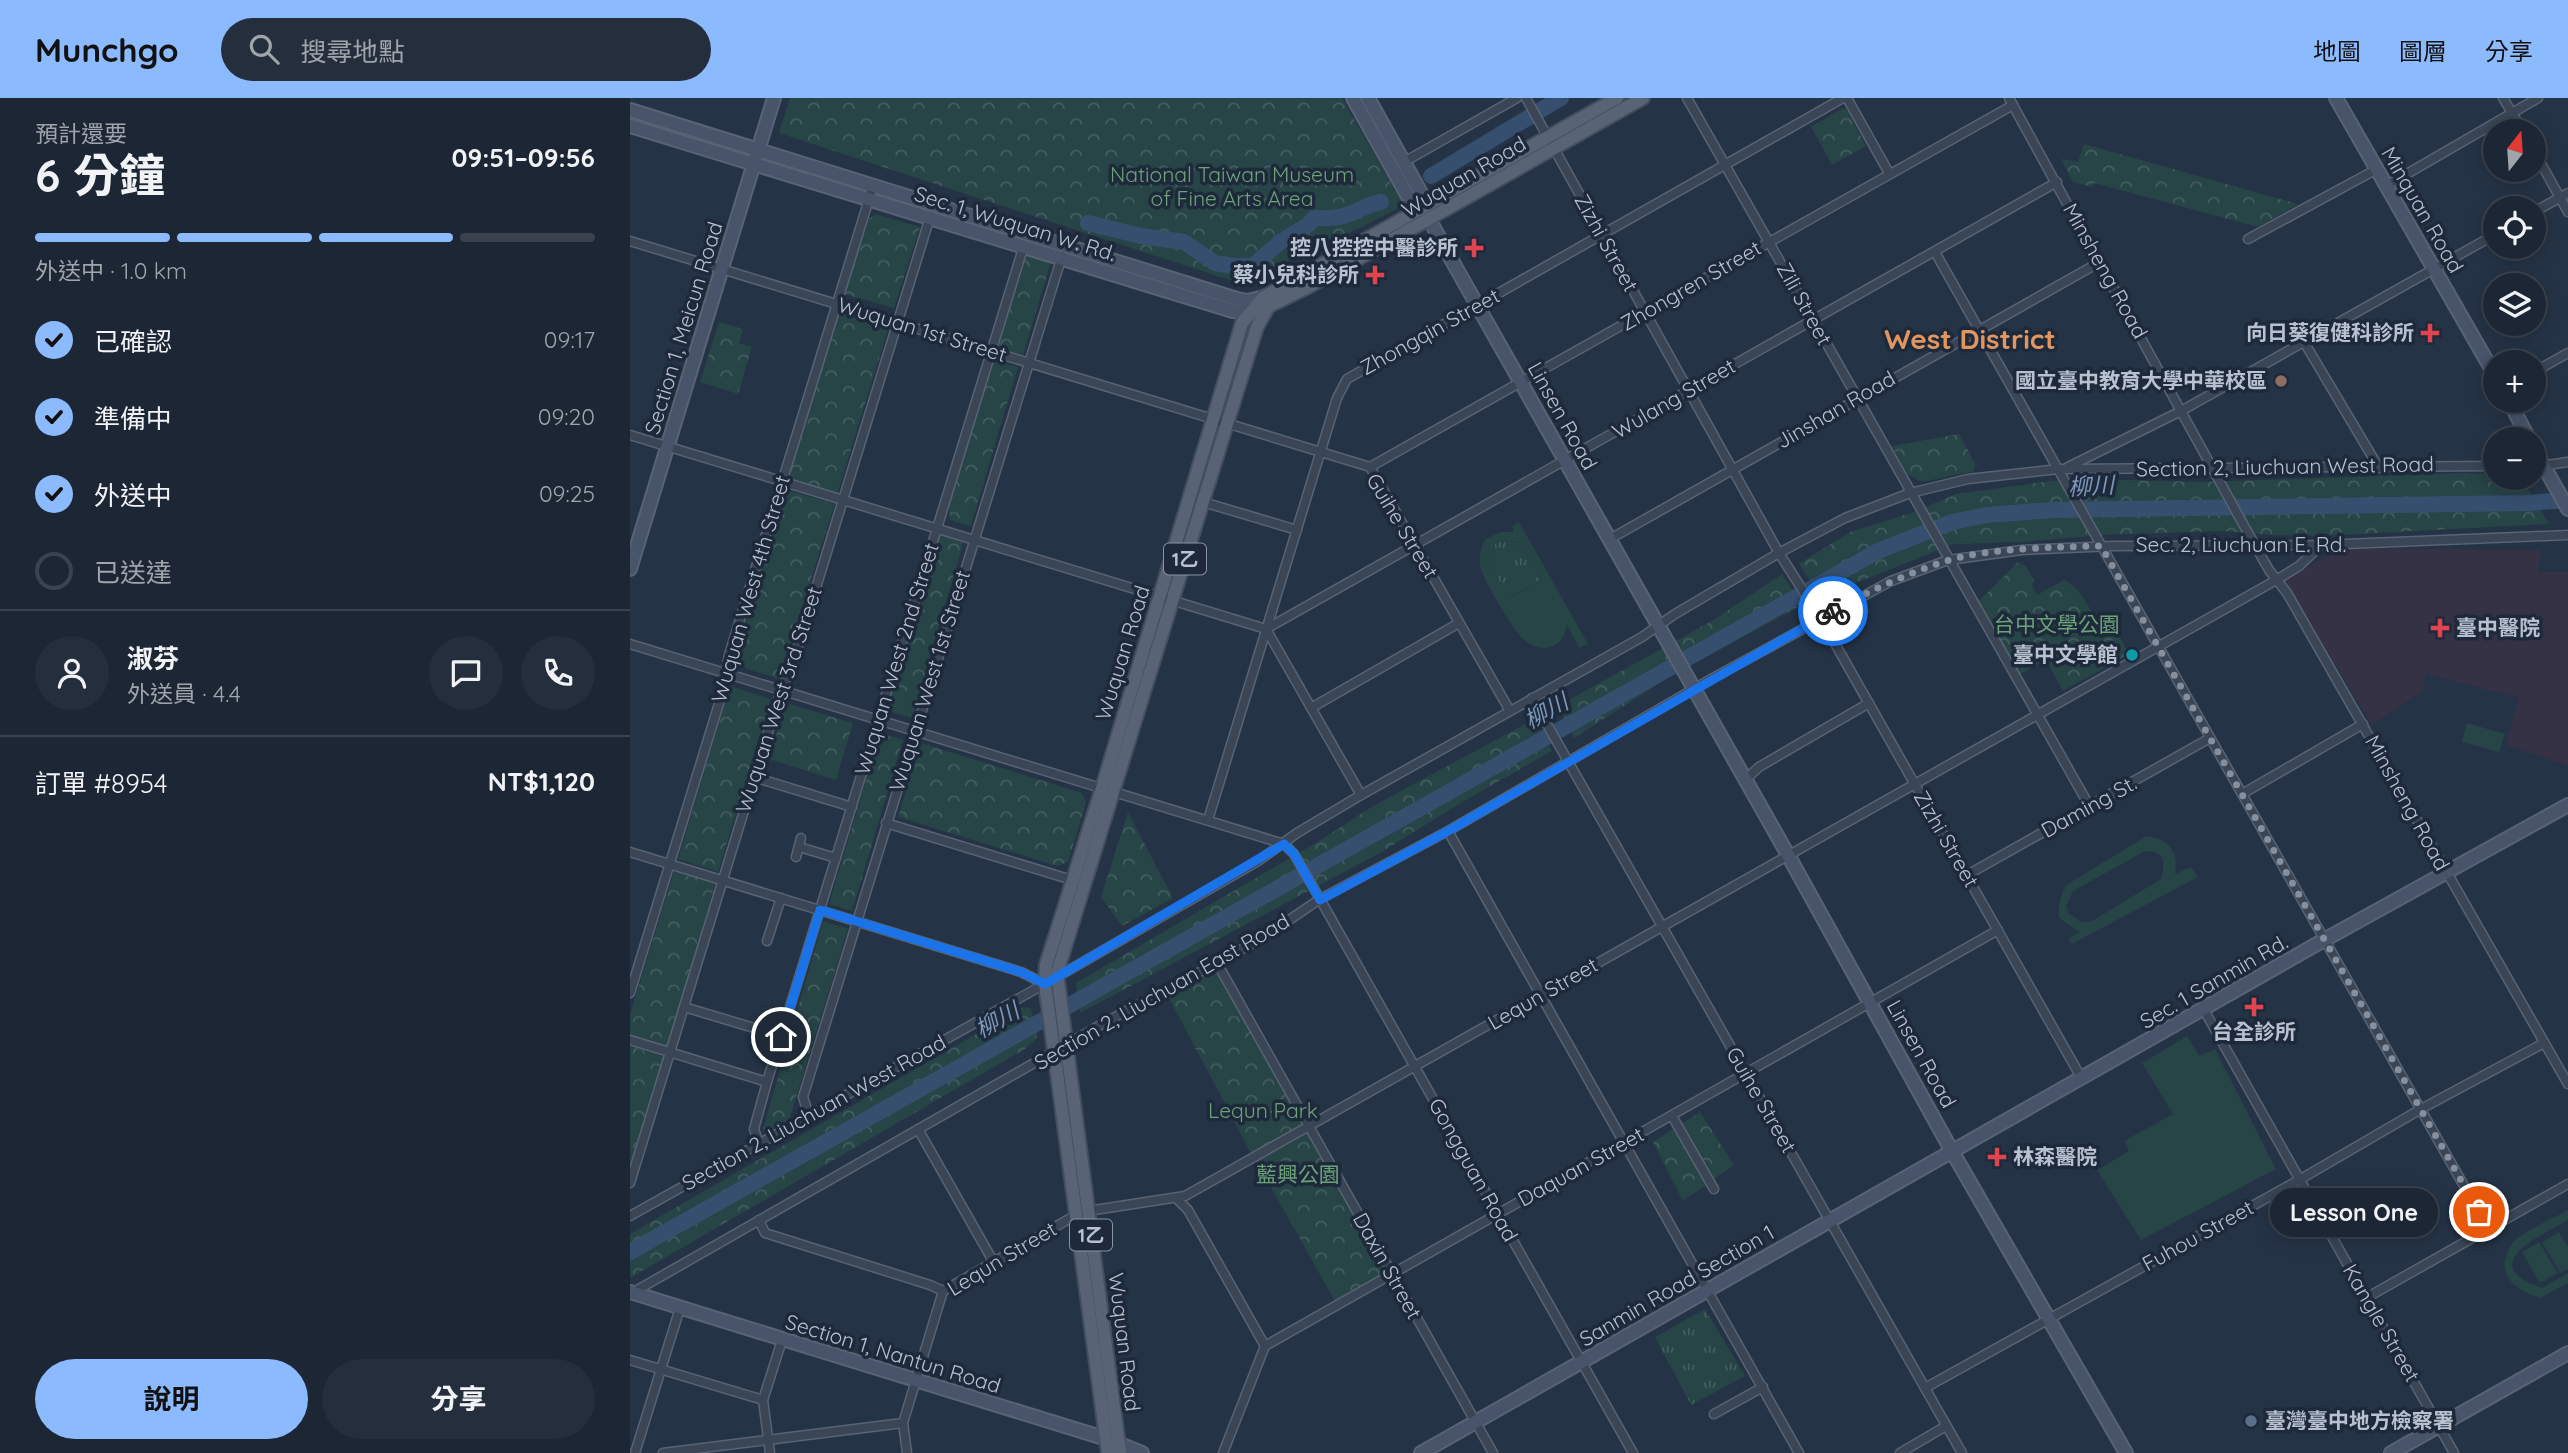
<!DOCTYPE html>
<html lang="zh-TW">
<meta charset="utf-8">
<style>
:root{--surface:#1c2634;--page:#252e3c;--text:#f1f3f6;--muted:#a0a5ac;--line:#3a434f;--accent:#8cbaff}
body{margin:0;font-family:Quicksand,"Noto Sans TC",sans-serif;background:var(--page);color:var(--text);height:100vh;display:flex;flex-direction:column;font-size:26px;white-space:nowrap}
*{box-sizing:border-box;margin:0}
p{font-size:23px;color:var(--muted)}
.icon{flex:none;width:38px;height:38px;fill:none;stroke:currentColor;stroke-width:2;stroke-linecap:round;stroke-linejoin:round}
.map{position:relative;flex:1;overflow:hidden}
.panel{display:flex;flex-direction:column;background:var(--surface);width:630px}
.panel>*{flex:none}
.needle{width:46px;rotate:17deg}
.fabs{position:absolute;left:1853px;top:21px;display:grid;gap:14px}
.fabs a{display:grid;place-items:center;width:63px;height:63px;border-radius:50%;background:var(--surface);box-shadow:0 4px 18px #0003,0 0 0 2px var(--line);font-size:35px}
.pin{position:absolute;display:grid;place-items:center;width:60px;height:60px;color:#fff;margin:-30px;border:4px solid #fff;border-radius:50%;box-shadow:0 2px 7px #0007}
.courier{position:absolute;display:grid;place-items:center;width:70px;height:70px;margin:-35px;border:5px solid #1a73e8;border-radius:50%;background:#fff;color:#222;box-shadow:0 2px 9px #0007}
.bubble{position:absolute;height:49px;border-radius:24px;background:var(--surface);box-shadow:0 4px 18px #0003,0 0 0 2px var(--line);font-size:23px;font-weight:700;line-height:49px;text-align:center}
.headline em{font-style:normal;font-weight:700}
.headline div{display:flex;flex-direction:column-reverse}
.headline{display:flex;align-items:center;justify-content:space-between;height:119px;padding:0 35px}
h1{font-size:46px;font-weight:700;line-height:52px}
.bar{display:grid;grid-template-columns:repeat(4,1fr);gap:10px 7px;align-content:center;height:84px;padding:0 35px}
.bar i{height:9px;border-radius:5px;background:var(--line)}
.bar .selected{background:var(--accent)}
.bar p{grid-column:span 4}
.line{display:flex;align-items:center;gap:18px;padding:0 35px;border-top:2px solid var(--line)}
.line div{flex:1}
.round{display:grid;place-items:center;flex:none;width:74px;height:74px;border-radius:37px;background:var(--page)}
ol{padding:0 35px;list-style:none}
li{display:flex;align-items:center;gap:21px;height:77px}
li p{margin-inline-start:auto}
li .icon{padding:7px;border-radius:50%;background:var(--accent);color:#111;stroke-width:4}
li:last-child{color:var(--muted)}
li i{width:38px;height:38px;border:4px solid var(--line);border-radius:50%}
.cta{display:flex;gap:14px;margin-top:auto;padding:14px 35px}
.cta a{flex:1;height:80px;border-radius:42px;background:var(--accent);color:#111;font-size:28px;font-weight:700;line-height:80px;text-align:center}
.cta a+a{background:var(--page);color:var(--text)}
header{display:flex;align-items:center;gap:42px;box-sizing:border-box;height:98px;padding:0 35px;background:var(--accent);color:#111}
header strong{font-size:33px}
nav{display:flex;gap:38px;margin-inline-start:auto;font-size:24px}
.search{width:490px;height:63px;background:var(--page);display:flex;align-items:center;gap:18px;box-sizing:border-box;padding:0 24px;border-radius:38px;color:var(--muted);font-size:26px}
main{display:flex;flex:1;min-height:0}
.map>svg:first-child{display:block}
.medical{fill:#353246}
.grass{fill:url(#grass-tufts)}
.park{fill:url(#park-crowns)}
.garden{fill:#274447;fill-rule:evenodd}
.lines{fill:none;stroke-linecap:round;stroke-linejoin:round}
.river{stroke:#374f6f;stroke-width:16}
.street-casing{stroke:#586373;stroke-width:11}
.secondary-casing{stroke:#586373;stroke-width:16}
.primary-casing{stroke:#434e5f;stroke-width:16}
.street{stroke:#3a4555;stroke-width:8}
.secondary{stroke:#475469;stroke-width:12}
.primary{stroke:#586475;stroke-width:12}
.done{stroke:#848f9f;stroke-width:7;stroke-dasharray:0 12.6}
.route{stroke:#1a73e8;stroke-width:9}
.health-dot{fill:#e0444e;stroke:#1e2a3b;stroke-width:2.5}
.education-dot{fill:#8d6e63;stroke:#1e2a3b;stroke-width:2.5}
.culture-dot{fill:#0f9aa8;stroke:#1e2a3b;stroke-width:2.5}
.service-dot{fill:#5c6f8a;stroke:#1e2a3b;stroke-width:2.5}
.labels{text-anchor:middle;stroke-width:7;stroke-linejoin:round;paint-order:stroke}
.shield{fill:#1e2a3b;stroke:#8994a3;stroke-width:2}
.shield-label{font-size:19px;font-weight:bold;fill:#b7c1cf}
.park-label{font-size:21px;fill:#6ca278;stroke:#1e2a3b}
.street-label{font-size:21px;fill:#b7c1cf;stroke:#1e2a3b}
.poi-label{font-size:21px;font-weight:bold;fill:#b7c1cf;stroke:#1e2a3b;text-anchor:end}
.water-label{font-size:23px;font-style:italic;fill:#7c97b9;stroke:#1e2a3b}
.district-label{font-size:28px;font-weight:bold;fill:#e19660;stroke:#1e2a3b}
</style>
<header>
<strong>Munchgo</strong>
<div class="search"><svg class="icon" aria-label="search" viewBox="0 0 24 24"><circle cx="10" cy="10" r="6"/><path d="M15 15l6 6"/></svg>搜尋地點</div>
<nav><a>地圖</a><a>圖層</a><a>分享</a></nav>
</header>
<main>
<section class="panel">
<div class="headline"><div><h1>6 分鐘</h1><p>預計還要</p></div><em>09:51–09:56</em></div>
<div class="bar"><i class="selected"></i><i class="selected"></i><i class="selected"></i><i></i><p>外送中 · 1.0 km</p></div>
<ol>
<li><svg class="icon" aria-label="check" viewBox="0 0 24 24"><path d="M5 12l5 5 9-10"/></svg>已確認<p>09:17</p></li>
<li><svg class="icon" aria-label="check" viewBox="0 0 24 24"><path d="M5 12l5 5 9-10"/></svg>準備中<p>09:20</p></li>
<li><svg class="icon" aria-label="check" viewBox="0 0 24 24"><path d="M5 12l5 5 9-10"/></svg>外送中<p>09:25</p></li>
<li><i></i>已送達</li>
</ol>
<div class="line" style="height:126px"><a class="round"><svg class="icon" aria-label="person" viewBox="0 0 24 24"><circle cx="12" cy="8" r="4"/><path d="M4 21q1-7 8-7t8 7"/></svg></a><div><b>淑芬</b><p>外送員 · 4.4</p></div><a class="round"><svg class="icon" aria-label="chat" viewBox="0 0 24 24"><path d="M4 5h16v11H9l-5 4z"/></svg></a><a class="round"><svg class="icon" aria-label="phone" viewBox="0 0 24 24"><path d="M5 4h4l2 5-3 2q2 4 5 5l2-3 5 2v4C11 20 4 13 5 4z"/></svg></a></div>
<div class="line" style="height:91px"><div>訂單 #8954</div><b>NT$1,120</b></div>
<div class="cta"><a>說明</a><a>分享</a></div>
</section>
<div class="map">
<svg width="1938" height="1355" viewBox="0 0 1938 1355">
<defs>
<pattern id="grass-tufts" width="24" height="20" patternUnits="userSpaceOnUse" patternTransform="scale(1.75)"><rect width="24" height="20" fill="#274447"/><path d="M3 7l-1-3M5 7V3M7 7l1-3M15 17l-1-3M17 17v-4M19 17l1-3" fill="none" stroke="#445d60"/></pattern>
<pattern id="park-crowns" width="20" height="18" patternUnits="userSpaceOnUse" patternTransform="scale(1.75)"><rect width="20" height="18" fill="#274447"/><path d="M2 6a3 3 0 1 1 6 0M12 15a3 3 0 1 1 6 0" fill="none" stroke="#445d60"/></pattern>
</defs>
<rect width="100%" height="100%" fill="#253346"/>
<polygon class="medical" points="1709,450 1911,452 1908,474 1938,474 1938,670 1936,667 1876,647 1889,600 1796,576 1792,594 1742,627 1655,483"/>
<g class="grass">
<path d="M875 442C896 443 902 465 911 482L878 500 859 464 865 446Z"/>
<polygon points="1075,1211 1115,1278 1061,1307 1025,1239"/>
</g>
<g class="park">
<path d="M160 0H712L771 103 768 110C718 138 663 159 612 186L149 35Z"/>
<polygon points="1213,10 1216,11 1236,48 1202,67 1181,29"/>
<polygon points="1454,46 1668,106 1628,129 1464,85 1462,89 1443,84 1431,61 1448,64"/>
<polygon points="246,116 290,129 264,210 214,196 237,122"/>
<polygon points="393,155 421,164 393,257 365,249"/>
<polygon points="209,213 259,228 207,397 158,382"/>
<polygon points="89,224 113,231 109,245 122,249 108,296 70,284"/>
<polygon points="363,262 388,269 341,428 320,422 319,408"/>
<polygon points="1329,336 1345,365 1344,373 1292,384 1276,375 1262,348"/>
<polygon points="1833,375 1865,376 1866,380 1891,380 1919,426 1692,438 1641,437 1593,433 1473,437 1393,444 1323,446 1191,499 1169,466 1220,434 1284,414 1326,396 1421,383 1492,382 1573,384"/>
<polygon points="154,391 205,406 149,581 117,571 105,555"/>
<polygon points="311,436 334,443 282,620 255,612 307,439"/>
<path d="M1388 464 1396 468 1404 482 1402 488 1407 497 1434 482C1452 490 1465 520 1474 538L1486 532 1499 556 1433 593 1416 562 1389 577 1349 503Z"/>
<polygon points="1152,476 1172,507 1041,578 944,640 928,608 1082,523"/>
<polygon points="100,588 141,601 88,774 48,761"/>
<polygon points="156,605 223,625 206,682 139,661"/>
<polygon points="905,621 922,653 834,703 748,756 450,915 446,885 689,743 743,708"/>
<polygon points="250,635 273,642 222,813 199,806"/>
<polygon points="291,645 452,695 456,705 438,764 427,768 268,719"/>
<polygon points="498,714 543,800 492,828 471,799"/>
<polygon points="44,773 85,786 38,950 0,938 0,916"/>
<polygon points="193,823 218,831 159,1022 132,1035"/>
<polygon points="588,870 676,1027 622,1057 538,898"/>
<polygon points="393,909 401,910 407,940 395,951 0,1180 0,1136"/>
<polygon points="0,948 35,959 0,1072"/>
<polygon points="1070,1014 1104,1067 1053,1103 1023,1044"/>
<polygon points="678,1032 757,1175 706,1205 625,1061"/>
</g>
<g class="garden">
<path d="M889 424 958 546 949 550 937 527C933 552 910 557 892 540 883 532 852 480 850 468 849 459 851 449 855 441L871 434H884L882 428ZM875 442C896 442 902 465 911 482L879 500 859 464 865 446Z"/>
<polygon points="1837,625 1875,636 1869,654 1832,644"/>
<path d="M1516 738C1540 741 1549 754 1545 776L1561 769 1568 779 1442 846 1438 841 1450 834 1429 820V806L1435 788ZM1515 753C1534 752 1536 765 1531 781L1462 823 1452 824 1439 816 1436 808 1443 793Z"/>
<polygon points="1557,938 1569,958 1585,951 1646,1071 1511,1142 1467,1072 1499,1053 1494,1043 1543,1016 1512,965"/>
<path d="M1938 1112V1122C1910 1138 1844 1167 1912 1190L1938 1175V1185L1910 1200C1890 1194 1869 1181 1876 1158 1878 1153 1881 1146 1884 1143 1899 1130 1921 1122 1938 1112Z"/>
<polygon points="1929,1134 1938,1149 1938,1171 1930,1175 1912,1144"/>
<polygon points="1909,1144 1928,1175 1910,1185 1892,1154"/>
</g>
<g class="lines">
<g class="river">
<polyline points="801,78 931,0"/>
<path d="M458 125 511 138 554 144 585 165 604 168H623L650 144 678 127 684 120C696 120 708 121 719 116 731 112 738 106 751 104"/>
<polyline points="0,1154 1248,453 1322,424 1357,417 1422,412 1898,405 1938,402"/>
</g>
<g class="street-casing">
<g id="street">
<polyline points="896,0 1149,455 1191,521 1452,981"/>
<polyline points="1057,0 1460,709"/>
<polyline points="1217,0 1259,75"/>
<polyline points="1379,0 1613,426 1639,472 1657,495 1938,986"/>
<polyline points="1873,0 1893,33"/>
<polyline points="1904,53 1938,114"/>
<polyline points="774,64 887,0"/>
<polyline points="1756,88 1908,0"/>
<polyline points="1904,114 1938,95"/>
<polyline points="1618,141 1747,71"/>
<polyline points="0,143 740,369 880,613"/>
<polyline points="1305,154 1859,1132"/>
<polyline points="1674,244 1749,370"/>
<polyline points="1904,274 1938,255"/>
<polyline points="0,337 636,531 1427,84"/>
<polyline points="740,369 1383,7"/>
<polyline points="1438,369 1551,313 1866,136"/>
<polyline points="1904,369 1938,364"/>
<polyline points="573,404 667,432"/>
<polyline points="980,441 1470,164"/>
<polyline points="636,531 731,697"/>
<polyline points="0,546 654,746 664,756 690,801 1003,1355"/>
<polyline points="902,600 1332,1355"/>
<polyline points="681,610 829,525"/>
<polyline points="124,679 222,709"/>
<polyline points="1115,682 1129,669 1239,605"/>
<polyline points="1612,696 1733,626"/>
<polyline points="578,722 707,300 717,281 1213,0"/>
<polyline points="256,725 442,782"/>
<polyline points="818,733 1169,1355"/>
<polyline points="169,749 206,760"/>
<polyline points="0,754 391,874 415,886"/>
<polyline points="166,759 171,740"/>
<polyline points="1337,777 1580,640"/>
<polyline points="137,843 151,800"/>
<polyline points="587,865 863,1355"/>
<polyline points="0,895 91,599 99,557 243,88"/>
<polyline points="54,909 151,938"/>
<polyline points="1574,912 1824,1355"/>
<polyline points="0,942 137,984"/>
<polyline points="179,1018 173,999 432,158"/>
<polyline points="1042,1018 1084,1091"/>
<polyline points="288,1031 363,1163"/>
<polyline points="129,1046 124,1031 137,984 394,147"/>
<polyline points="0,1085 151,592 161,571 300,119"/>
<polyline points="546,1100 558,1112 635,1248"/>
<polyline points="0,1118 427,879 628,763 667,735 731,697 1012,539 1045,516 1149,455 1215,420 1280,395 1338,381 1429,371 1866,368"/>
<polyline points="129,1122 135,1135 300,1187 313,1193"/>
<polyline points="2,1195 481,921 587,865 637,837 690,801 818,733 1083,580 1261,483 1318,462 1392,452 1484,448 1691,447 1938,437"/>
<polyline points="1736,1200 1938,1086"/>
<polyline points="0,1262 133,1302"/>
<polyline points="1295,1290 1669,1082 1791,1011 1914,945"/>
<polyline points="1084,1316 1133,1289"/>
<polyline points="5,1355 50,1210"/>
<polyline points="33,1355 273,1325"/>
<polyline points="140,1355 133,1302 152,1242"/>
<polyline points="277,1355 273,1325 313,1193 446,1117 458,1113 555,1098 1648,481 1669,468 1691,447"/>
<polyline points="593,1355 635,1248 1368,832"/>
<polyline points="1270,1355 1316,1328"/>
</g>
</g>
<g class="secondary-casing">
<g id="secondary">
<polyline points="723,0 780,102 793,110"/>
<polyline points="738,0 791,95 793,110 825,168 1158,757 1323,1055 1496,1355"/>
<polyline points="1706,0 1866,279"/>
<polyline points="0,12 607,201 618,203 634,199"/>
<polyline points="0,28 521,188 603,213 622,215"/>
<polyline points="1879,303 1899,341"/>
<polyline points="1904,351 1938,411"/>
<polyline points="0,471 144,0"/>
<polyline points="0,1194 477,1341 512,1355"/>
<polyline points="791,1355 1694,842 1938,707"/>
<polyline points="1761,1355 1938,1255"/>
</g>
</g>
<g class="primary-casing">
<g id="primary">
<polyline points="631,212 678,189 1013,0"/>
<polyline points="478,1355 415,886 416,867 472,690 612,225 634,199 987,0"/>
<polyline points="490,1355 427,875 627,229 637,211"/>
</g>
</g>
<use href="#street" class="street"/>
<use href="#secondary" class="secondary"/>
<use href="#primary" class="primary"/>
</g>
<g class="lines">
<path class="done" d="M1203 513C1239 493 1276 476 1316 463 1358 450 1426 449 1471 448L1849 1114"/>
<polyline class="route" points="151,939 190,812 391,874 415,886 654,746 664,756 690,802 818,733 1203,513"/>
</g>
<g class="health-dot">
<path d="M840.5 139.5h7v7h7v7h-7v7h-7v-7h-7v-7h7z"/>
<path d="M741.5 166.5h7v7h7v7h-7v7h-7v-7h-7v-7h7z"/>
<path d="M1796.5 224.5h7v7h7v7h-7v7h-7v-7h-7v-7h7z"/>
<path d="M1806.5 519.5h7v7h7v7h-7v7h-7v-7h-7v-7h7z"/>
<path d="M1620.5 898.5h7v7h7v7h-7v7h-7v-7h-7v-7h7z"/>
<path d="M1363.5 1048.5h7v7h7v7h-7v7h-7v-7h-7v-7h7z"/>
</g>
<circle class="education-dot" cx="1651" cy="283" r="7"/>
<circle class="culture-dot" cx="1502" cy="557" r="7"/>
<circle class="service-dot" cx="1621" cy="1323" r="7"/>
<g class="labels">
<g class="shield">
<rect x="534" y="445.5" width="42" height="31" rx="5"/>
<rect x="440" y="1121.5" width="42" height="31" rx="5"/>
</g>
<g class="shield-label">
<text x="555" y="468">1乙</text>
<text x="461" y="1144">1乙</text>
</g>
<g class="park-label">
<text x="602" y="84">National Taiwan Museum<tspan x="602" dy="24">of Fine Arts Area</tspan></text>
<text x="1427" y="534">台中文學公園</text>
<text x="633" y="1020">Lequn Park</text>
<text x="668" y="1084">藍興公園</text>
</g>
<g class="street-label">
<text transform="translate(834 79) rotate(-30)" y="7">Wuquan Road</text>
<text transform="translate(1792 112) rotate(60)" y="7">Minquan Road</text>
<text transform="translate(385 126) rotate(17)" y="7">Sec. 1, Wuquan W. Rd.</text>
<text transform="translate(976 145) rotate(61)" y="7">Zizhi Street</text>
<text transform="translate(1475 173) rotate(61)" y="7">Minsheng Road</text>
<text transform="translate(1061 188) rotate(-30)" y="7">Zhongren Street</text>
<text transform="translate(1174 206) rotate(61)" y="7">Zili Street</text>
<text transform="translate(54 230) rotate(-73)" y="7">Section 1, Meicun Road</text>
<text transform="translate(292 232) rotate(17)" y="7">Wuquan 1st Street</text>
<text transform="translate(800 234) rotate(-29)" y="7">Zhongqin Street</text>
<text transform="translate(1044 301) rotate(-30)" y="7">Wulang Street</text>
<text transform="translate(1206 312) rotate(-30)" y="7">Jinshan Road</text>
<text transform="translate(932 318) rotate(61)" y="7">Linsen Road</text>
<text transform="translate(1655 369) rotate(-1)" y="7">Section 2, Liuchuan West Road</text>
<text transform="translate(772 428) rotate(59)" y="7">Guihe Street</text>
<text x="1611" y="454">Sec. 2, Liuchuan E. Rd.</text>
<text transform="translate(121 491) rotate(-74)" y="7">Wuquan West 4th Street</text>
<text transform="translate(493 555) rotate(-73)" y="7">Wuquan Road</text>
<text transform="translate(267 561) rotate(-73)" y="7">Wuquan West 2nd Street</text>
<text transform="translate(300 583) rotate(-73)" y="7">Wuquan West 1st Street</text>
<text transform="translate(149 602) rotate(-72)" y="7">Wuquan West 3rd Street</text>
<text transform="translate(1777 705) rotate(61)" y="7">Minsheng Road</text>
<text transform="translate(1459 709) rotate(-29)" y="7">Daming St.</text>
<text transform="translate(1316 741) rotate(60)" y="7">Zizhi Street</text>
<text transform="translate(1584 884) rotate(-30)" y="7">Sec. 1 Sanmin Rd.</text>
<text transform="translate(532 894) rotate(-30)" y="7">Section 2, Liuchuan East Road</text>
<text transform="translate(913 896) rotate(-30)" y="7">Lequn Street</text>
<text transform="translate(1291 956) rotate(61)" y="7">Linsen Road</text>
<text transform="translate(1131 1002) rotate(60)" y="7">Guihe Street</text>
<text transform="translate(184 1015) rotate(-29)" y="7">Section 2, Liuchuan West Road</text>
<text transform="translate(951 1069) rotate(-29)" y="7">Daquan Street</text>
<text transform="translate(843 1072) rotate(61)" y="7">Gongguan Road</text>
<text transform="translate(1568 1138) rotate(-29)" y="7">Fuhou Street</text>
<text transform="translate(372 1161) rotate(-31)" y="7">Lequn Street</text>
<text transform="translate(757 1168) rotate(61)" y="7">Daxin Street</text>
<text transform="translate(1047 1188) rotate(-30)" y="7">Sanmin Road Section 1</text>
<text transform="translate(1751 1225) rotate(60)" y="7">Kangle Street</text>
<text transform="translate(494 1244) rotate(83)" y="7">Wuquan Road</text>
<text transform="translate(263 1256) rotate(17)" y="7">Section 1, Nantun Road</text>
</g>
<g class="poi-label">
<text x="828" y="157">控八控控中醫診所</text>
<text x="729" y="184">蔡小兒科診所</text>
<text x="1784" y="242">向日葵復健科診所</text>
<text x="1637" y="290">國立臺中教育大學中華校區</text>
<text x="1826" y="537" text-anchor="start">臺中醫院</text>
<text x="1488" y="564">臺中文學館</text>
<text x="1624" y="941" text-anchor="middle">台全診所</text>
<text x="1383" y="1066" text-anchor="start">林森醫院</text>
<text x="1635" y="1330" text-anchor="start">臺灣臺中地方檢察署</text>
</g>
<g class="water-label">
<text transform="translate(1461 388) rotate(-3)" y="8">柳川</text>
<text transform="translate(916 613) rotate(-29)" y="8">柳川</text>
<text transform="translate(367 922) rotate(-29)" y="8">柳川</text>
</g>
<g class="district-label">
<text x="1340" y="251">West District</text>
</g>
</g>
</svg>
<div class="fabs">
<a><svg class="needle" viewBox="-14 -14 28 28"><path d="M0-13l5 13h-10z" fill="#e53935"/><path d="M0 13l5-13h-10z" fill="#a0a5ac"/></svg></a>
<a><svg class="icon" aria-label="locate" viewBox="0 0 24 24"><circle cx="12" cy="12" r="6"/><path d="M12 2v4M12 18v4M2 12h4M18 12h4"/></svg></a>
<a><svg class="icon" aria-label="layers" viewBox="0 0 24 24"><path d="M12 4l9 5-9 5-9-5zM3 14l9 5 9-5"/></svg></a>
<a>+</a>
<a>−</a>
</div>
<div class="pin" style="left:1849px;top:1114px;background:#ea580c"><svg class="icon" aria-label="bag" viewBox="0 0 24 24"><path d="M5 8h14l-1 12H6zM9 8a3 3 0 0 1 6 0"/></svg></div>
<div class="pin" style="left:151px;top:939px;background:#1f2937"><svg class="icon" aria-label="home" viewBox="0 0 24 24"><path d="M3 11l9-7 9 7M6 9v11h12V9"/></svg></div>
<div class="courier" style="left:1203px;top:513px"><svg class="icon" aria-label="bike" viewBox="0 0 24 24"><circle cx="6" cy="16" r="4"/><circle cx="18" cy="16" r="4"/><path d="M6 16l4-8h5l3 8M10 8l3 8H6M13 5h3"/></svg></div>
<div class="bubble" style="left:1640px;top:1090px;width:168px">Lesson One</div>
</div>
</main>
